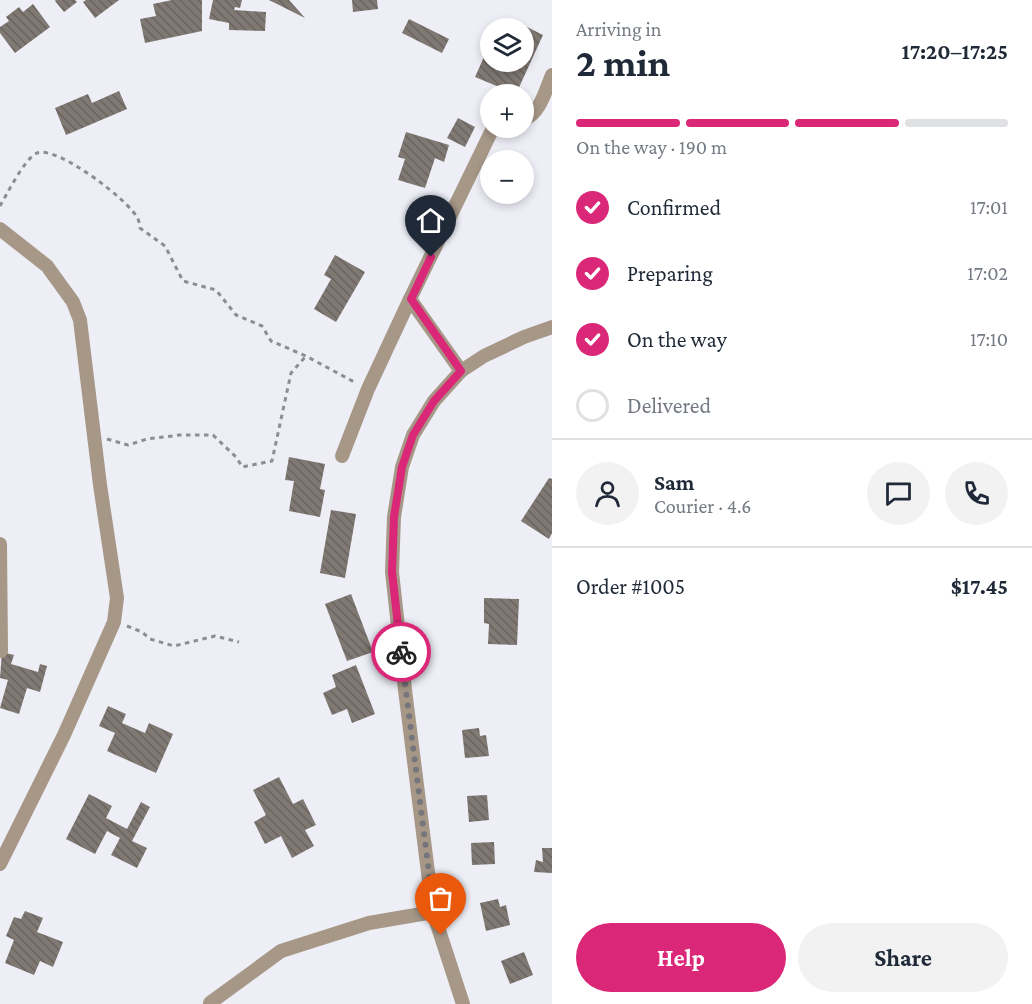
<!DOCTYPE html>
<meta charset="utf-8">
<style>
:root{--surface:#fff;--page:#f2f2f3;--text:#1f2937;--muted:#747a83;--line:#e0e1e3;--accent:#db2777}
body{margin:0;font-family:"Crimson Pro",serif;background:var(--page);color:var(--text);height:100vh;display:flex;flex-direction:column;font-size:22px;white-space:nowrap}
*{box-sizing:border-box;margin:0}
p{font-size:20px;color:var(--muted)}
.icon{flex:none;width:33px;height:33px;fill:none;stroke:currentColor;stroke-width:2;stroke-linecap:round;stroke-linejoin:round}
.map{position:relative;flex:1;overflow:hidden}
.details{display:flex;flex-direction:column;background:var(--surface);width:480px}
.details>*{flex:none}
.tools{position:absolute;left:480px;top:18px;display:grid;gap:12px}
.tools a{display:grid;place-items:center;width:54px;height:54px;border-radius:50%;background:var(--surface);box-shadow:0 3px 9px #0003;font-size:30px}
.pin{position:absolute;display:grid;place-items:center;width:51px;height:51px;color:#fff;margin:-62px -26px;border-radius:50% 50% 50% 0;rotate:-45deg;box-shadow:0 0 6px #0007}
.pin .icon{rotate:45deg}
.courier{position:absolute;display:grid;place-items:center;width:60px;height:60px;margin:-30px;border:4px solid #db2777;border-radius:50%;background:#fff;color:#222;box-shadow:0 2px 8px #0007}
.head em{font-style:normal;font-weight:700}
.head div{display:flex;flex-direction:column-reverse}
.head{display:flex;align-items:center;justify-content:space-between;height:102px;padding:0 24px}
h1{font-size:39px;font-weight:700;line-height:45px}
.bar{display:grid;grid-template-columns:repeat(4,1fr);gap:9px 6px;align-content:center;height:72px;padding:0 24px}
.bar i{height:8px;border-radius:4px;background:var(--line)}
.bar .on{background:var(--accent)}
.bar p{grid-column:span 4}
.line{display:flex;align-items:center;gap:15px;padding:0 24px;border-top:2px solid var(--line)}
.line div{flex:1}
.round{display:grid;place-items:center;flex:none;width:63px;height:63px;border-radius:32px;background:var(--page)}
ol{padding:0 24px;list-style:none}
li{display:flex;align-items:center;gap:18px;height:66px}
li p{margin-inline-start:auto}
li .icon{padding:6px;border-radius:50%;background:var(--accent);color:#fff;stroke-width:4}
li:last-child{color:var(--muted)}
li i{width:33px;height:33px;border:3px solid var(--line);border-radius:50%}
.action{display:flex;gap:12px;margin-top:auto;padding:12px 24px}
.action a{flex:1;height:69px;border-radius:36px;background:var(--accent);color:#fff;font-size:24px;font-weight:700;line-height:69px;text-align:center}
.action a+a{background:var(--page);color:var(--text)}
main{display:flex;flex:1;min-height:0}
.map>svg:first-child{display:block}
.building{fill:url(#building-back-hatch)}
.lines{fill:none;stroke-linecap:round;stroke-linejoin:round}
.path{stroke:#8d8d93;stroke-width:3;stroke-dasharray:4.5 4.5;stroke-linecap:butt}
.street{stroke:#a69787;stroke-width:14}
.done{stroke:#75757b;stroke-width:6;stroke-dasharray:0 10.8}
.route{stroke:#db2777;stroke-width:8}
</style>
<main>
<div class="map">
<svg width="552" height="1004" viewBox="0 0 552 1004">
<defs>
<pattern id="building-back-hatch" width="6" height="6" patternUnits="userSpaceOnUse" patternTransform="scale(1.5)"><rect width="6" height="6" fill="#807872"/><path d="M-1 5l2 2M0 0l6 6M5-1l2 2" fill="none" stroke="#6a635f"/></pattern>
</defs>
<rect width="100%" height="100%" fill="#eeeef7"/>
<g class="building">
<polygon points="56,0 75,0 77,2 64,12 55,1"/>
<polygon points="86,0 119,0 95,18 83,2"/>
<polygon points="172,0 202,0 202,31 145,43 140,19 156,16 153,4"/>
<polygon points="213,0 242,0 240,8 235,7 234,10 266,12 265,31 229,30 229,23 209,19"/>
<polygon points="269,0 289,0 305,18"/>
<polygon points="352,0 377,0 378,9 353,12"/>
<polygon points="33,4 50,27 15,53 0,33 0,27 9,21 6,17 19,7 23,12"/>
<polygon points="409,19 449,39 442,53 402,33"/>
<polygon points="523,25 543,35 516,94 475,77 488,48 490,49 490,62 524,62"/>
<polygon points="119,91 127,109 66,135 55,108 88,94 92,103"/>
<polygon points="458,118 475,127 465,147 447,138"/>
<polygon points="406,132 449,145 444,162 435,158 425,188 398,180 405,159 398,157"/>
<polygon points="335,255 365,272 336,322 314,309 331,279 324,275"/>
<polygon points="289,457 325,464 320,489 325,490 320,517 289,511 294,481 285,480"/>
<polygon points="549,478 552,479 552,533 549,539 521,521"/>
<polygon points="331,510 356,514 345,578 320,573"/>
<polygon points="351,594 373,652 347,661 325,604"/>
<polygon points="484,598 519,599 517,645 488,644 489,624 484,623"/>
<polygon points="2,652 14,655 11,664 38,672 40,664 47,666 40,692 27,688 19,714 0,708 8,680 0,678"/>
<polygon points="356,665 375,714 352,723 347,709 332,715 323,693 336,687 332,675"/>
<polygon points="108,706 126,714 122,723 145,733 149,723 173,734 156,773 107,751 115,733 99,726"/>
<polygon points="479,728 480,736 486,735 489,756 465,758 462,730"/>
<polygon points="279,777 293,804 303,799 316,825 305,830 314,846 292,858 281,836 265,844 254,822 266,815 253,790"/>
<polygon points="89,794 112,806 106,818 127,829 141,802 150,807 132,841 147,848 137,868 111,855 120,838 107,831 95,854 66,839"/>
<polygon points="487,795 489,820 469,822 467,796"/>
<polygon points="494,842 495,864 472,865 471,843"/>
<polygon points="542,848 552,848 552,873 534,872 536,860 543,862"/>
<polygon points="498,899 500,907 506,905 510,925 486,931 480,903"/>
<polygon points="25,911 43,918 37,932 63,942 53,967 40,961 34,975 5,963 14,940 6,936 14,917 21,919"/>
<polygon points="524,952 533,975 510,984 501,961"/>
</g>
<g class="lines">
<g class="path">
<path d="M0 206C7 194 25 158 37 153 57 145 130 201 138 219 139 222 140 225 140 228L165 246 183 281 216 290 236 315 262 326 271 341 306 356 356 383"/>
<polyline points="107,439 128,445 147,439 180,435 213,435 237,458 242,467 272,461 291,373 306,356"/>
<polyline points="127,626 142,632 150,639 174,646 215,636 239,642"/>
</g>
<g class="street">
<path d="M524 119C540 114 546 89 552 75"/>
<polyline points="0,229 47,266 73,302 80,320 100,485 117,598 114,622 64,735 0,864"/>
<polyline points="410,299 492,130 495,128"/>
<polyline points="342,456 368,389 410,299 461,371"/>
<polyline points="0,544 1,651"/>
<polyline points="210,1003 281,951 369,923 433,912"/>
<polyline points="463,1004 433,912 405,690 392,572 394,517 402,467 413,435 434,401 461,371 484,356 524,337 552,327"/>
</g>
</g>
<g class="lines">
<polyline class="done" points="401,652 434,912 441,935"/>
<polyline class="route" points="401,652 392,572 394,517 402,467 413,435 434,401 461,371 411,299 431,257"/>
</g>
</svg>
<div class="tools">
<a><svg class="icon" aria-label="layers" viewBox="0 0 24 24"><path d="M12 4l9 5-9 5-9-5zM3 14l9 5 9-5"/></svg></a>
<a>+</a>
<a>−</a>
</div>
<div class="pin" style="left:441px;top:935px;background:#ea580c"><svg class="icon" aria-label="bag" viewBox="0 0 24 24"><path d="M5 8h14l-1 12H6zM9 8a3 3 0 0 1 6 0"/></svg></div>
<div class="pin" style="left:431px;top:257px;background:#1f2937"><svg class="icon" aria-label="home" viewBox="0 0 24 24"><path d="M3 11l9-7 9 7M6 9v11h12V9"/></svg></div>
<div class="courier" style="left:401px;top:652px"><svg class="icon" aria-label="bike" viewBox="0 0 24 24"><circle cx="6" cy="16" r="4"/><circle cx="18" cy="16" r="4"/><path d="M6 16l4-8h5l3 8M10 8l3 8H6M13 5h3"/></svg></div>
</div>
<section class="details">
<div class="head"><div><h1>2 min</h1><p>Arriving in</p></div><em>17:20–17:25</em></div>
<div class="bar"><i class="on"></i><i class="on"></i><i class="on"></i><i></i><p>On the way · 190 m</p></div>
<ol>
<li><svg class="icon" aria-label="check" viewBox="0 0 24 24"><path d="M5 12l5 5 9-10"/></svg>Confirmed<p>17:01</p></li>
<li><svg class="icon" aria-label="check" viewBox="0 0 24 24"><path d="M5 12l5 5 9-10"/></svg>Preparing<p>17:02</p></li>
<li><svg class="icon" aria-label="check" viewBox="0 0 24 24"><path d="M5 12l5 5 9-10"/></svg>On the way<p>17:10</p></li>
<li><i></i>Delivered</li>
</ol>
<div class="line" style="height:108px"><a class="round"><svg class="icon" aria-label="person" viewBox="0 0 24 24"><circle cx="12" cy="8" r="4"/><path d="M4 21q1-7 8-7t8 7"/></svg></a><div><b>Sam</b><p>Courier · 4.6</p></div><a class="round"><svg class="icon" aria-label="chat" viewBox="0 0 24 24"><path d="M4 5h16v11H9l-5 4z"/></svg></a><a class="round"><svg class="icon" aria-label="phone" viewBox="0 0 24 24"><path d="M5 4h4l2 5-3 2q2 4 5 5l2-3 5 2v4C11 20 4 13 5 4z"/></svg></a></div>
<div class="line" style="height:78px"><div>Order #1005</div><b>$17.45</b></div>
<div class="action"><a>Help</a><a>Share</a></div>
</section>
</main>
